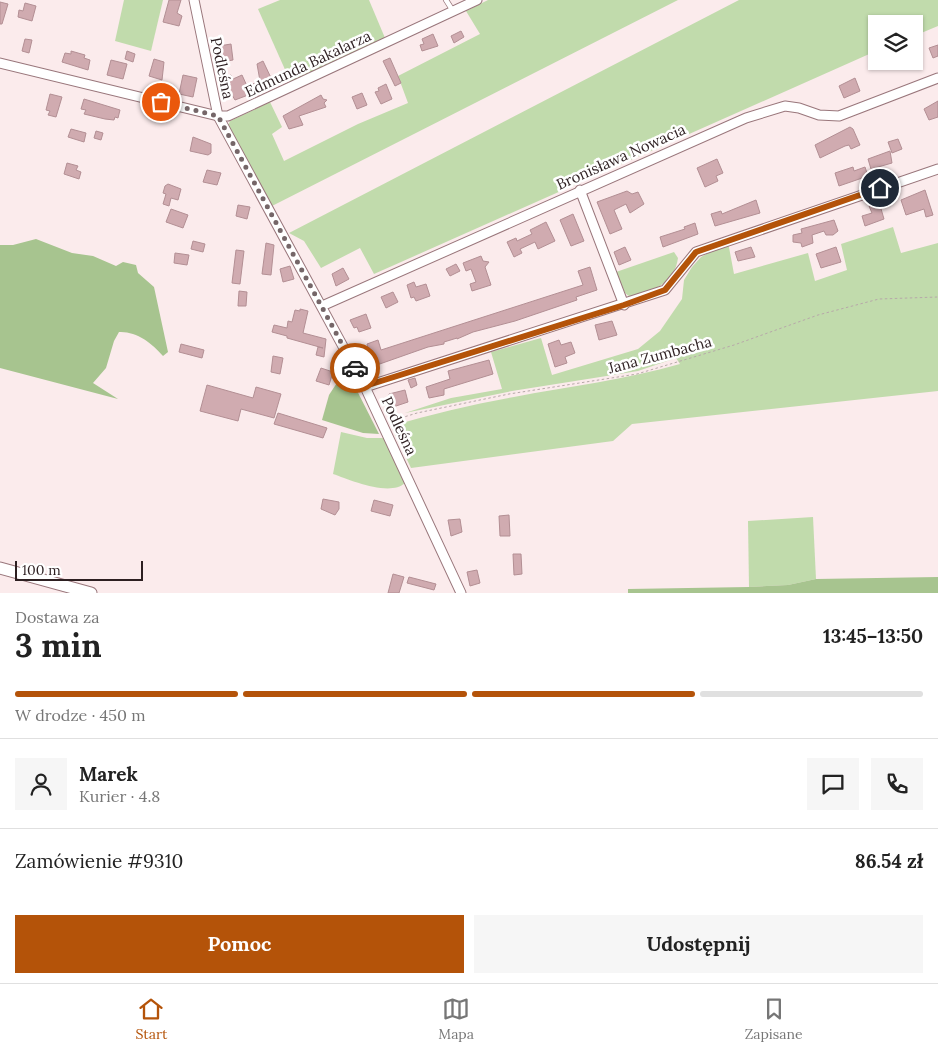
<!DOCTYPE html>
<html lang="pl">
<meta charset="utf-8">
<style>
:root{--surface:#fff;--page:#f6f6f6;--text:#222;--muted:#767676;--line:#e0e0e0;--accent:#b45309}
body{margin:0;font-family:Lora,serif;background:var(--page);color:var(--text);height:100vh;display:flex;flex-direction:column;font-size:19px;white-space:nowrap}
*{box-sizing:border-box;margin:0}
p{font-size:16px;color:var(--muted)}
.icon{flex:none;width:28px;height:28px;fill:none;stroke:currentColor;stroke-width:2;stroke-linecap:round;stroke-linejoin:round}
.map{position:relative;height:593px;overflow:hidden}
.details{display:flex;flex-direction:column;background:var(--surface);flex:1}
.details>*{flex:none}
.fabs{position:absolute;left:868px;top:15px;display:grid;gap:10px}
.fabs a{display:grid;place-items:center;width:55px;height:55px;border-radius:0px;background:var(--surface);box-shadow:0 1px 4px #0004;font-size:25px}
.scale{position:absolute;left:15px;bottom:12px;width:128px;box-sizing:border-box;padding-left:5px;border:2px solid #2d1f21;border-top:0;font-size:14px;line-height:18px;white-space:nowrap;color:#2d1f21;-webkit-text-stroke:4px #fff;paint-order:stroke}
.pin{position:absolute;display:grid;place-items:center;width:42px;height:42px;color:#fff;margin:-21px;border:2px solid #fff;border-radius:50%;box-shadow:0 1px 5px #0007}
.courier{position:absolute;display:grid;place-items:center;width:50px;height:50px;margin:-25px;border:4px solid #b45309;border-radius:50%;background:#fff;color:#222;box-shadow:0 1px 6px #0007}
.headline em{font-style:normal;font-weight:700}
.headline div{display:flex;flex-direction:column-reverse}
.headline{display:flex;align-items:center;justify-content:space-between;height:85px;padding:0 15px}
h1{font-size:32px;font-weight:700;line-height:38px}
.bar{display:grid;grid-template-columns:repeat(4,1fr);gap:8px 5px;align-content:center;height:60px;padding:0 15px}
.bar i{height:6px;border-radius:4px;background:var(--line)}
.bar .on{background:var(--accent)}
.bar p{grid-column:span 4}
.line{display:flex;align-items:center;gap:12px;padding:0 15px;border-top:1px solid var(--line)}
.line div{flex:1}
.round{display:grid;place-items:center;flex:none;width:52px;height:52px;border-radius:0px;background:var(--page)}
.button{display:flex;gap:10px;margin-top:auto;padding:10px 15px}
.button a{flex:1;height:58px;border-radius:0px;background:var(--accent);color:#fff;font-size:20px;font-weight:700;line-height:58px;text-align:center}
.button a+a{background:var(--page);color:var(--text)}
.tab-bar{display:flex;justify-content:space-around;align-items:center;height:70px;border-top:1px solid var(--line);background:var(--surface);font-size:14px;color:var(--muted)}
.tab-bar a{display:grid;justify-items:center;gap:2px}
.tab-bar .on{color:var(--accent)}
.map>svg:first-child{display:block}
.green{fill:#c1dbac}
.forest{fill:#a7c48f}
.building{fill:#d0abb0;stroke:#b38f94}
.lines{fill:none;stroke-linecap:round;stroke-linejoin:round}
.service-casing{stroke:#99767b;stroke-width:6}
.minor-casing{stroke:#99767b;stroke-width:11}
.tertiary-casing{stroke:#99767b;stroke-width:13}
.path{stroke:#b7a8a9;stroke-width:1;stroke-dasharray:2.5 2.5;stroke-linecap:butt}
.service{stroke:#fff;stroke-width:4.5}
.minor{stroke:#fff;stroke-width:9}
.tertiary{stroke:#fff;stroke-width:11}
.done{stroke:#756668;stroke-width:5;stroke-dasharray:0 9}
.route{stroke:#b45309;stroke-width:6}
.labels{text-anchor:middle;stroke-width:5;stroke-linejoin:round;paint-order:stroke}
.street-label{font-size:15px;fill:#2d1f21;stroke:#fff}
</style>
<div class="map">
<svg width="938" height="593" viewBox="0 0 938 593">
<rect width="100%" height="100%" fill="#fbebec"/>
<g class="green">
<polygon points="124,0 163,0 151,51 115,41"/>
<polygon points="280,0 369,0 385,38 291,83 258,9"/>
<polygon points="488,0 678,0 272,206 228,126 230,121 270,102 282,127 272,134 284,161 358,124 408,103 398,76 480,34 466,11"/>
<polygon points="739,0 938,0 938,26 914,36 914,24 876,24 876,51 374,274 360,248 321,268 304,241 289,233"/>
<path d="M893 227 901 253 938 243V391L632 424 613 441 411 468 391 426C432 414 473 404 514 397 570 386 625 380 680 364L676 358 638 371 512 391 405 413 451 398 502 389 491 352 541 338 552 375 638 349 660 331 682 299 684 280 692 267 701 257 728 242 734 274 808 253 815 281 847 270 841 244Z"/>
<path d="M674 252 678 258C675 282 652 293 630 297L625 293 616 272Z"/>
<path d="M341 432 367 438H384L405 483C390 497 350 480 333 474Z"/>
<polygon points="813,517 816,579 788,585 749,587 748,521"/>
</g>
<g class="forest">
<path d="M36 239 72 253 93 256 116 266 123 262 136 265 138 273 154 287 168 352 163 356C152 343 136 331 119 332L114 341 106 368 93 383 118 399 0 368V245H13Z"/>
<polygon points="346,369 379,434 363,433 322,420 329,395"/>
<polygon points="938,577 938,593 628,593 628,589 749,587 788,585 816,579"/>
</g>
<g class="building">
<polygon points="169,0 181,0 177,13 182,16 179,26 163,22"/>
<polygon points="0,2 8,4 2,24 0,24"/>
<polygon points="25,3 36,6 32,21 18,17 19,10 23,11"/>
<polygon points="461,31 464,37 454,43 451,36"/>
<polygon points="433,34 438,46 422,51 420,45 424,44 422,39"/>
<polygon points="25,39 32,40 29,53 22,51"/>
<polygon points="231,44 233,60 222,62 219,46"/>
<polygon points="938,45 938,56 933,58 929,48"/>
<polygon points="71,51 85,55 84,58 90,60 88,70 62,62 65,53 71,54"/>
<polygon points="127,51 135,54 133,62 125,59"/>
<polygon points="390,58 401,83 395,86 383,61"/>
<polygon points="154,59 164,62 162,80 149,76"/>
<polygon points="111,60 127,64 123,79 107,75"/>
<polygon points="263,61 273,82 263,86 261,82 264,89 235,100 229,90 227,91 222,81 224,78 231,75 233,79 242,75 247,86 260,81 257,64"/>
<polygon points="183,75 197,78 193,97 179,94"/>
<polygon points="855,78 860,91 844,98 839,86"/>
<polygon points="386,84 392,99 381,104 375,92 379,91 378,88"/>
<polygon points="362,93 367,105 357,109 352,97"/>
<polygon points="50,94 62,97 56,117 48,115 50,111 46,110"/>
<polygon points="321,95 323,99 327,100 324,103 326,107 299,116 303,125 289,129 283,116"/>
<polygon points="84,99 120,110 118,118 115,117 114,120 105,119 84,114 86,110 81,109"/>
<polygon points="938,101 938,117 929,120 924,109"/>
<polygon points="850,127 853,129 860,145 851,149 849,145 845,146 820,158 815,145"/>
<polygon points="71,129 86,133 84,142 68,137"/>
<polygon points="96,131 103,133 101,140 94,138"/>
<polygon points="193,137 211,144 211,153 208,155 190,151"/>
<polygon points="898,139 902,149 892,153 888,142"/>
<polygon points="890,151 892,163 871,169 868,159"/>
<polygon points="717,159 723,173 716,176 718,181 705,187 697,168"/>
<polygon points="67,163 78,166 76,170 81,172 79,179 64,174"/>
<polygon points="853,167 854,171 865,167 868,176 839,186 835,173"/>
<polygon points="207,170 221,173 217,185 203,182"/>
<polygon points="168,184 181,189 178,200 171,198 169,206 163,204 166,194 163,193 165,186"/>
<polygon points="925,190 933,215 926,217 924,209 906,215 901,200"/>
<polygon points="627,191 632,194 638,192 644,204 630,213 626,204 614,210 622,229 610,234 597,202"/>
<polygon points="756,200 760,213 715,226 711,214 721,211 722,214"/>
<polygon points="879,202 884,219 865,226 862,216 872,213 869,206"/>
<polygon points="238,205 250,207 247,219 236,216"/>
<polygon points="171,209 188,215 183,228 166,222"/>
<polygon points="573,214 584,241 571,246 560,220"/>
<polygon points="834,220 838,231 833,235 826,235 824,231 812,235 813,243 802,247 801,243 793,242 793,235 802,233 801,229"/>
<polygon points="546,222 555,241 538,249 535,242 520,249 522,253 514,257 507,242 516,238 517,241 532,234 530,230"/>
<polygon points="695,223 698,234 663,247 660,237 685,229 684,227"/>
<polygon points="193,241 205,244 203,252 191,249"/>
<polygon points="266,243 274,245 271,275 262,274"/>
<polygon points="625,247 631,260 619,265 614,252"/>
<polygon points="751,247 755,257 738,261 735,252"/>
<polygon points="836,247 841,262 821,268 816,254"/>
<polygon points="236,250 244,251 240,284 232,283"/>
<polygon points="175,253 189,255 187,265 174,263"/>
<polygon points="481,256 483,261 489,262 485,267 491,285 472,291 470,284 476,282 471,269 466,271 463,263"/>
<polygon points="456,264 460,271 450,276 446,269"/>
<polygon points="290,266 294,279 283,282 280,269"/>
<polygon points="590,267 597,290 576,297 577,300 515,321 473,332 457,339 457,338 444,342 444,344 428,347 374,366 370,360 367,344 378,340 381,350 583,285 578,271"/>
<polygon points="343,268 349,279 336,286 332,274"/>
<polygon points="414,282 416,287 426,284 430,296 416,301 414,297 411,298 407,285"/>
<polygon points="239,291 247,292 246,306 238,306"/>
<polygon points="393,292 398,302 386,308 381,297"/>
<polygon points="300,309 308,311 303,333 326,339 324,357 316,355 318,347 323,348 287,338 287,336 272,332 274,325 287,328 288,321 292,322 295,310 300,311"/>
<polygon points="366,314 371,328 359,332 357,327 354,328 350,320"/>
<polygon points="612,321 617,335 599,340 595,325"/>
<polygon points="559,340 561,345 571,342 575,353 565,357 567,363 555,367 548,344"/>
<polygon points="181,344 204,350 202,358 179,352"/>
<polygon points="273,356 283,358 280,374 271,372"/>
<polygon points="489,360 493,374 444,389 444,395 429,398 426,387 450,379 448,371"/>
<polygon points="321,368 333,372 329,385 316,381"/>
<polygon points="415,378 417,385 411,388 408,380"/>
<polygon points="207,385 253,398 256,387 281,394 274,418 241,409 238,421 200,411"/>
<polygon points="405,390 408,402 393,407 389,394"/>
<polygon points="278,413 327,428 323,438 274,424"/>
<polygon points="323,499 339,502 339,509 335,515 321,509"/>
<polygon points="374,500 393,505 390,516 371,511"/>
<polygon points="509,515 510,536 500,536 499,516"/>
<polygon points="460,519 462,532 451,536 448,520"/>
<polygon points="513,554 521,554 522,574 514,575"/>
<polygon points="477,570 480,583 470,586 467,572"/>
<polygon points="393,574 404,577 399,593 388,593"/>
<polygon points="409,577 436,584 434,590 407,583"/>
</g>
<g class="lines">
<g class="service-casing">
<polyline id="service" points="446,0 453,11"/>
</g>
<g class="minor-casing">
<g id="minor">
<polyline points="194,0 218,116 365,387 461,593"/>
<polyline points="0,63 218,116 228,116 477,0"/>
<polyline points="580,190 624,305"/>
<polyline points="322,306 746,118 785,106 799,108 819,115 839,116 938,78"/>
<polyline points="365,387 665,290 696,252 938,169"/>
</g>
</g>
<g class="tertiary-casing">
<polyline id="tertiary" points="0,568 91,593"/>
</g>
<polyline class="path" points="391,421 417,413 509,394 637,374 734,345 818,315 879,299 938,297"/>
<use href="#service" class="service"/>
<use href="#minor" class="minor"/>
<use href="#tertiary" class="tertiary"/>
</g>
<g class="lines">
<polyline class="done" points="161,102 218,116 355,368"/>
<polyline class="route" points="355,368 365,386 624,305 665,290 696,252 880,188"/>
</g>
<g class="labels">
<g class="street-label">
<text transform="translate(308 64) rotate(-25)" y="5">Edmunda Bakalarza</text>
<text transform="translate(222 68) rotate(78)" y="5">Podleśna</text>
<text transform="translate(621 157) rotate(-24)" y="5">Bronisława Nowacia</text>
<text transform="translate(660 355) rotate(-15)" y="5">Jana Zumbacha</text>
<text transform="translate(399 426) rotate(65)" y="5">Podleśna</text>
</g>
</g>
</svg>
<div class="fabs">
<a><svg class="icon" aria-label="layers" viewBox="0 0 24 24"><path d="M12 4l9 5-9 5-9-5zM3 14l9 5 9-5"/></svg></a>
</div>
<div class="scale">100 m</div>
<div class="pin" style="left:161px;top:102px;background:#ea580c"><svg class="icon" aria-label="bag" viewBox="0 0 24 24"><path d="M5 8h14l-1 12H6zM9 8a3 3 0 0 1 6 0"/></svg></div>
<div class="pin" style="left:880px;top:188px;background:#1f2937"><svg class="icon" aria-label="home" viewBox="0 0 24 24"><path d="M3 11l9-7 9 7M6 9v11h12V9"/></svg></div>
<div class="courier" style="left:355px;top:368px"><svg class="icon" aria-label="car" viewBox="0 0 24 24"><path d="M5 17H2v-5l4-1 3-4h7l3 4 3 1v5h-3M9 17h6M6 11h13"/><circle cx="7" cy="17" r="2"/><circle cx="17" cy="17" r="2"/></svg></div>
</div>
<section class="details">
<div class="headline"><div><h1>3 min</h1><p>Dostawa za</p></div><em>13:45–13:50</em></div>
<div class="bar"><i class="on"></i><i class="on"></i><i class="on"></i><i></i><p>W drodze · 450 m</p></div>
<div class="line" style="height:90px"><a class="round"><svg class="icon" aria-label="person" viewBox="0 0 24 24"><circle cx="12" cy="8" r="4"/><path d="M4 21q1-7 8-7t8 7"/></svg></a><div><b>Marek</b><p>Kurier · 4.8</p></div><a class="round"><svg class="icon" aria-label="chat" viewBox="0 0 24 24"><path d="M4 5h16v11H9l-5 4z"/></svg></a><a class="round"><svg class="icon" aria-label="phone" viewBox="0 0 24 24"><path d="M5 4h4l2 5-3 2q2 4 5 5l2-3 5 2v4C11 20 4 13 5 4z"/></svg></a></div>
<div class="line" style="height:65px"><div>Zamówienie #9310</div><b>86.54 zł</b></div>
<div class="button"><a>Pomoc</a><a>Udostępnij</a></div>
</section>
<nav class="tab-bar">
<a class="on"><svg class="icon" aria-label="home" viewBox="0 0 24 24"><path d="M3 11l9-7 9 7M6 9v11h12V9"/></svg>Start</a>
<a><svg class="icon" aria-label="map" viewBox="0 0 24 24"><path d="M3 6l6-2 6 2 6-2v14l-6 2-6-2-6 2zM9 4v14M15 6v14"/></svg>Mapa</a>
<a><svg class="icon" aria-label="saved" viewBox="0 0 24 24"><path d="M7 4h10v16l-5-4-5 4z"/></svg>Zapisane</a>
</nav>
